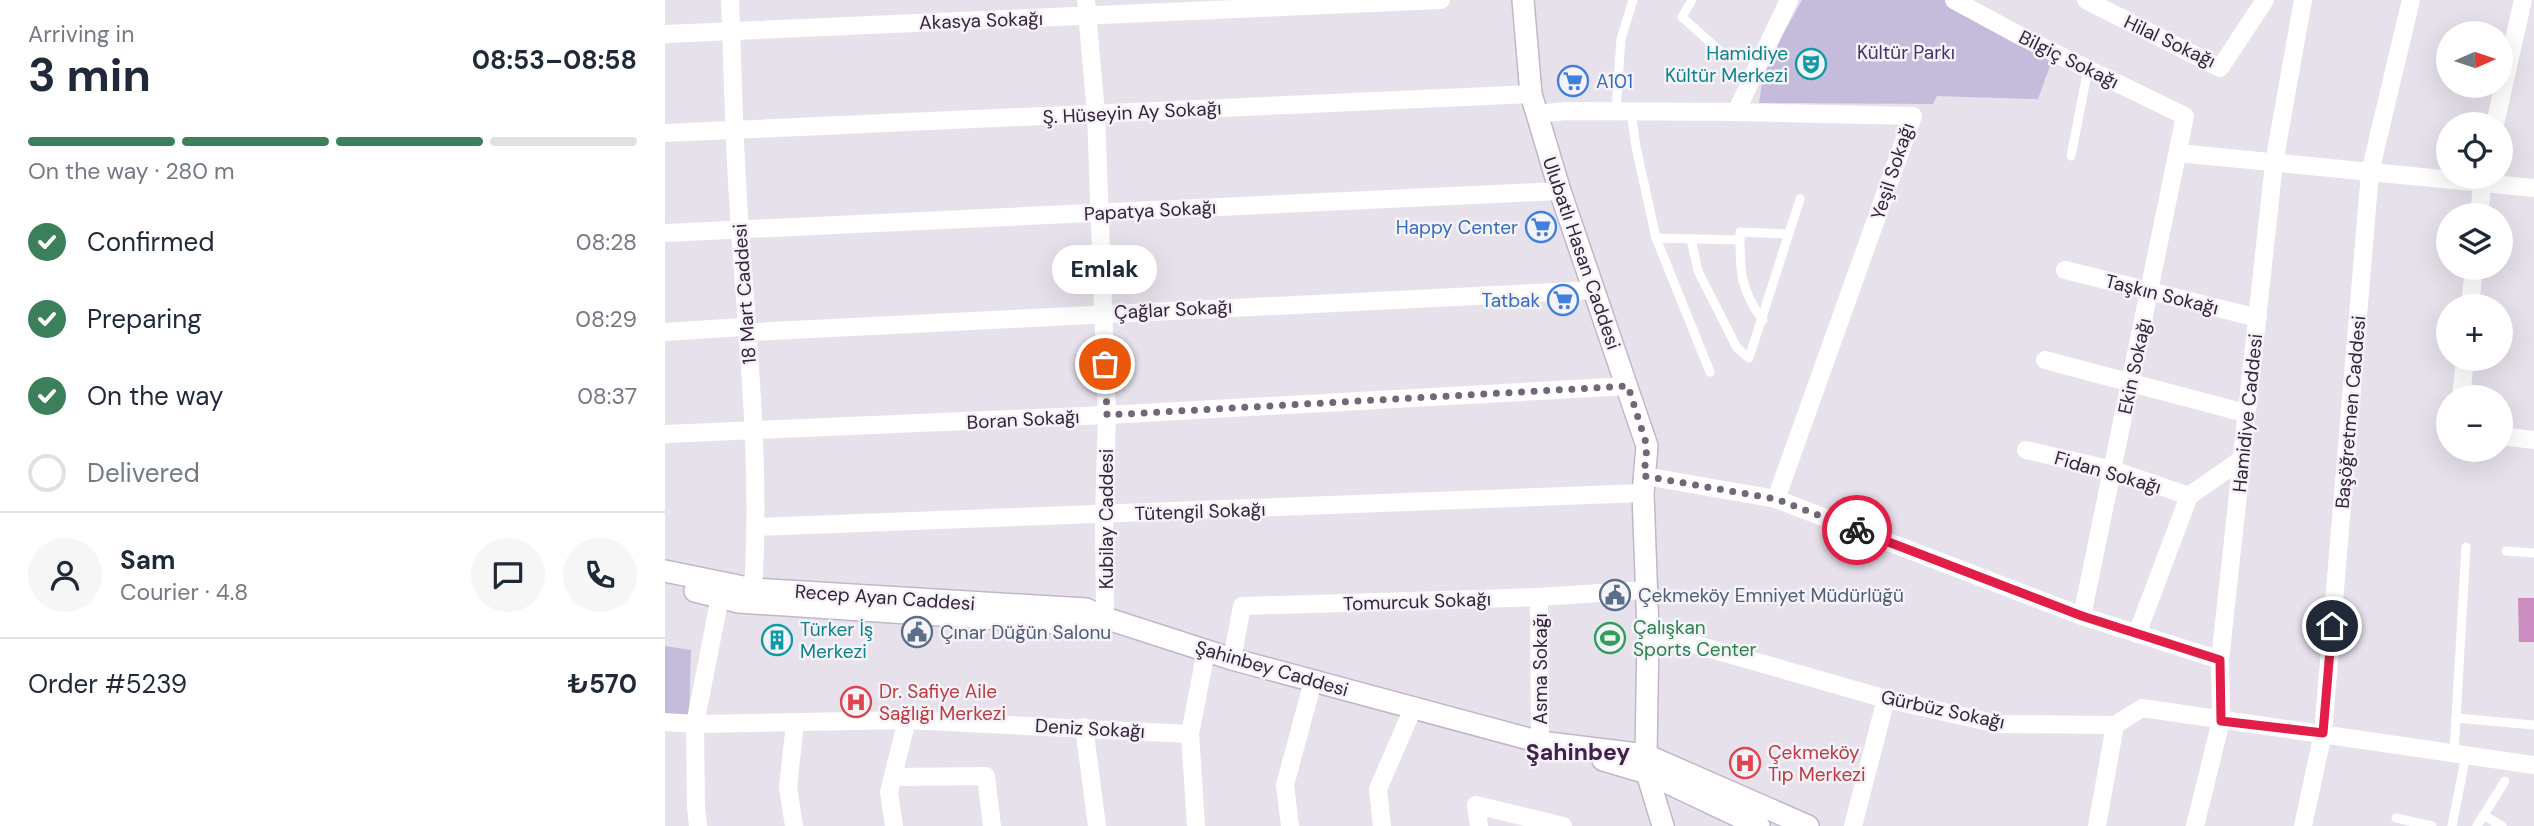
<!DOCTYPE html>
<meta charset="utf-8">
<style>
:root{--surface:#fff;--page:#f6f6f7;--text:#1f2937;--muted:#747a83;--line:#e0e1e3;--accent:#3c805b}
body{margin:0;font-family:"DM Sans",sans-serif;background:var(--page);color:var(--text);height:100vh;display:flex;flex-direction:column;font-size:26px;white-space:nowrap}
*{box-sizing:border-box;margin:0}
p{font-size:23px;color:var(--muted)}
.icon{flex:none;width:38px;height:38px;fill:none;stroke:currentColor;stroke-width:2;stroke-linecap:round;stroke-linejoin:round}
.map{position:relative;flex:1;overflow:hidden}
.drawer{display:flex;flex-direction:column;background:var(--surface);width:665px}
.drawer>*{flex:none}
.needle{width:46px;rotate:87deg}
.buttons{position:absolute;left:1771px;top:21px;display:grid;gap:14px}
.buttons a{display:grid;place-items:center;width:77px;height:77px;border-radius:50%;background:var(--surface);box-shadow:0 7px 28px #0002;font-size:35px}
.pin{position:absolute;display:grid;place-items:center;width:60px;height:60px;color:#fff;margin:-30px;border:4px solid #fff;border-radius:50%;box-shadow:0 2px 7px #0007}
.courier{position:absolute;display:grid;place-items:center;width:70px;height:70px;margin:-35px;border:5px solid #e11d48;border-radius:50%;background:#fff;color:#222;box-shadow:0 2px 9px #0007}
.bubble{position:absolute;height:49px;border-radius:24px;background:var(--surface);box-shadow:0 7px 28px #0002;font-size:23px;font-weight:700;line-height:49px;text-align:center}
.summary em{font-style:normal;font-weight:700}
.summary div{display:flex;flex-direction:column-reverse}
.summary{display:flex;align-items:center;justify-content:space-between;height:119px;padding:0 28px}
h1{font-size:46px;font-weight:700;line-height:52px}
.bar{display:grid;grid-template-columns:repeat(4,1fr);gap:10px 7px;align-content:center;height:84px;padding:0 28px}
.bar i{height:9px;border-radius:5px;background:var(--line)}
.bar .active{background:var(--accent)}
.bar p{grid-column:span 4}
.line{display:flex;align-items:center;gap:18px;padding:0 28px;border-top:2px solid var(--line)}
.line div{flex:1}
.round{display:grid;place-items:center;flex:none;width:74px;height:74px;border-radius:37px;background:var(--page)}
ol{padding:0 28px;list-style:none}
li{display:flex;align-items:center;gap:21px;height:77px}
li p{margin-inline-start:auto}
li .icon{padding:7px;border-radius:50%;background:var(--accent);color:#fff;stroke-width:4}
li:last-child{color:var(--muted)}
li i{width:38px;height:38px;border:4px solid var(--line);border-radius:50%}
main{display:flex;flex:1;min-height:0}
.map>svg:first-child{display:block}
.green{fill:#c5bbdb}
.water{fill:#cd8cc1}
.lines{fill:none;stroke-linecap:round;stroke-linejoin:round}
.secondary-casing{stroke:#c3b5ca;stroke-width:24}
.lane{stroke:#fff;stroke-width:9}
.street{stroke:#fff;stroke-width:18}
.secondary{stroke:#fff;stroke-width:21}
.done{stroke:#736679;stroke-width:7;stroke-dasharray:0 12.6}
.route{stroke:#e11d48;stroke-width:9}
.labels{text-anchor:middle;stroke-width:5;stroke-linejoin:round;paint-order:stroke}
.street-label{font-size:19px;fill:#35233b;stroke:#f5f2f8}
.park-label{font-size:19px;fill:#492f6f;stroke:#f5f2f8}
.culture-label{font-size:19px;fill:#0d838f;stroke:#f5f2f8;text-anchor:end}
.shop-label{font-size:19px;fill:#366cbe;stroke:#f5f2f8;text-anchor:end}
.service-label{font-size:19px;fill:#4e5e75;stroke:#f5f2f8;text-anchor:start}
.leisure-label{font-size:19px;fill:#27864d;stroke:#f5f2f8;text-anchor:start}
.health-label{font-size:19px;fill:#be3a42;stroke:#f5f2f8;text-anchor:start}
.quarter-label{font-size:23px;font-weight:bold;fill:#42204b;stroke:#f5f2f8}
</style>
<main>
<section class="drawer">
<div class="summary"><div><h1>3 min</h1><p>Arriving in</p></div><em>08:53–08:58</em></div>
<div class="bar"><i class="active"></i><i class="active"></i><i class="active"></i><i></i><p>On the way · 280 m</p></div>
<ol>
<li><svg class="icon" aria-label="check" viewBox="0 0 24 24"><path d="M5 12l5 5 9-10"/></svg>Confirmed<p>08:28</p></li>
<li><svg class="icon" aria-label="check" viewBox="0 0 24 24"><path d="M5 12l5 5 9-10"/></svg>Preparing<p>08:29</p></li>
<li><svg class="icon" aria-label="check" viewBox="0 0 24 24"><path d="M5 12l5 5 9-10"/></svg>On the way<p>08:37</p></li>
<li><i></i>Delivered</li>
</ol>
<div class="line" style="height:126px"><a class="round"><svg class="icon" aria-label="person" viewBox="0 0 24 24"><circle cx="12" cy="8" r="4"/><path d="M4 21q1-7 8-7t8 7"/></svg></a><div><b>Sam</b><p>Courier · 4.8</p></div><a class="round"><svg class="icon" aria-label="chat" viewBox="0 0 24 24"><path d="M4 5h16v11H9l-5 4z"/></svg></a><a class="round"><svg class="icon" aria-label="phone" viewBox="0 0 24 24"><path d="M5 4h4l2 5-3 2q2 4 5 5l2-3 5 2v4C11 20 4 13 5 4z"/></svg></a></div>
<div class="line" style="height:91px"><div>Order #5239</div><b>₺570</b></div>
</section>
<div class="map">
<svg width="1869" height="826" viewBox="0 0 1869 826">
<rect width="100%" height="100%" fill="#e7e1eb"/>
<g class="green">
<polygon points="1137,0 1282,0 1389,55 1373,99 1272,96 1268,104 1094,103 1099,69"/>
<polygon points="0,646 26,650 24,717 0,718"/>
</g>
<polygon class="water" points="1853,598 1869,598 1869,642 1854,642"/>
<g class="lines">
<g class="secondary-casing">
<g id="secondary">
<polyline points="858,0 866,94 895,191 982,446 978,493 983,631 981,755 982,773 998,826"/>
<polyline points="0,571 88,589 421,609 440,618 567,659 875,742 981,755 1143,826"/>
<polyline points="30,591 74,602 425,625 440,618"/>
<polyline points="938,760 982,773 1094,826"/>
</g>
</g>
<g class="lane">
<polyline points="1027,0 1017,17 1056,52"/>
<polyline points="951,111 956,39 968,0"/>
<polyline points="966,112 971,147 991,238 1045,372"/>
<polyline points="1406,156 1423,69"/>
<polyline points="991,238 1075,240"/>
<polyline points="1026,239 1033,271 1072,348 1084,358 1135,199"/>
<path d="M1098 320C1074 289 1075 269 1075 232L1124 234"/>
<polyline points="1841,551 1869,553"/>
<polyline points="1791,718 1869,725"/>
<polyline points="1789,753 1801,547"/>
<polyline points="1818,815 1837,826"/>
<polyline points="1731,818 1767,826"/>
<polyline points="1787,826 1801,755"/>
<polyline points="1812,826 1840,781"/>
</g>
<g class="street">
<path d="M65 0C68 76 69 152 75 228 83 348 96 468 88 589"/>
<polyline points="421,0 431,114 442,415 439,515 440,618"/>
<polyline points="1289,0 1359,38 1520,116 1417,616"/>
<polyline points="1421,0 1555,68 1600,0"/>
<polyline points="0,34 776,0"/>
<polyline points="1071,112 1124,0"/>
<polyline points="872,114 901,111 1071,112 1248,116 1111,499"/>
<polyline points="1830,124 1858,0"/>
<polyline points="0,133 866,94"/>
<polyline points="1513,153 1869,188"/>
<polyline points="1814,215 1818,177"/>
<polyline points="0,233 895,191"/>
<polyline points="1400,270 1593,318"/>
<polyline points="1805,306 1809,268"/>
<polyline points="0,332 77,327 87,332 929,290"/>
<polyline points="1380,360 1580,413"/>
<polyline points="1796,397 1800,359"/>
<polyline points="0,434 442,415 963,386"/>
<polyline points="1836,436 1869,440"/>
<polyline points="1361,450 1448,470 1524,496"/>
<polyline points="980,476 1111,499 1417,616 1555,660"/>
<polyline points="92,527 978,493"/>
<polyline points="874,597 875,742"/>
<polyline points="983,631 1221,699 1333,724 1450,725 1477,708 1869,765"/>
<polyline points="1472,634 1524,496 1577,459"/>
<polyline points="567,659 577,606 874,597 981,590"/>
<polyline points="0,722 30,724 242,720 525,734"/>
<polyline points="419,727 432,826"/>
<polyline points="228,777 321,776 327,826"/>
<polyline points="33,826 31,807 30,724 55,597"/>
<polyline points="129,826 123,787 130,723"/>
<polyline points="229,826 224,792 242,720"/>
<polyline points="531,826 525,734 541,651"/>
<polyline points="625,826 620,785 648,681"/>
<polyline points="717,826 713,789 749,706"/>
<polyline points="814,826 811,805 898,826"/>
<polyline points="1188,826 1221,699"/>
<polyline points="1432,826 1450,725"/>
<polyline points="1530,826 1556,721 1555,660 1609,163 1638,0"/>
<polyline points="1638,826 1658,733 1705,172 1746,0"/>
</g>
<use href="#secondary" class="secondary"/>
</g>
<g class="lines">
<polyline class="done" points="440,364 442,415 963,386 982,446 979,476 1111,499 1192,530"/>
<polyline class="route" points="1192,530 1417,616 1555,660 1556,721 1658,733 1667,626"/>
</g>
<defs>
<g id="theatre-ring" transform="scale(1.575)"><circle r="9.5" fill="#f5f2f8" stroke="#0f9aa8" stroke-width="1.5"/><path d="M-5-5.5Q0-4 5-5.5V0Q5 5 0 6Q-5 5-5 0ZM-3.3-2.5H-1v1.5H-3.3ZM1-2.5H3.3v1.5H1ZM-2.8 1Q0 5.5 2.8 1Z" fill="#0f9aa8"/></g>
<g id="supermarket-ring" transform="scale(1.575)"><circle r="9.5" fill="#f5f2f8" stroke="#3f7fe0" stroke-width="1.5"/><path d="M-6-5.5h2.5l.6 2H6L4.5 2H-2.5L-4.4-4H-6ZM-1.5 3.2a1.3 1.3 0 1 0 .1 0ZM3 3.2a1.3 1.3 0 1 0 .1 0Z" fill="#3f7fe0"/></g>
<g id="civic-ring" transform="scale(1.575)"><circle r="9.5" fill="#f5f2f8" stroke="#5c6f8a" stroke-width="1.5"/><path d="M-.6-6.5H3V-4.5H.6V-3L4-1V1h2V6H-6V1h2V-1L-.6-3ZM-1.2 2.5V6h2.4V2.5Z" fill="#5c6f8a"/></g>
<g id="stadium-ring" transform="scale(1.575)"><circle r="9.5" fill="#f5f2f8" stroke="#2e9e5b" stroke-width="1.5"/><path d="M0-5a6.5 5 0 1 0 0 10a6.5 5 0 1 0 0-10ZM-3.5-1.8h7v3.6h-7Z" fill="#2e9e5b"/></g>
<g id="building-ring" transform="scale(1.575)"><circle r="9.5" fill="#f5f2f8" stroke="#0f9aa8" stroke-width="1.5"/><path d="M-4-6H4V6H1V3H-1V6H-4ZM-2.5-4.3h1.7v1.8h-1.7ZM.8-4.3h1.7v1.8H.8ZM-2.5-1h1.7V.8h-1.7ZM.8-1h1.7V.8H.8Z" fill="#0f9aa8"/></g>
<g id="hospital-ring" transform="scale(1.575)"><circle r="9.5" fill="#f5f2f8" stroke="#e0444e" stroke-width="1.5"/><path d="M-5-5h3v3.5h4V-5h3V5h-3V1.5h-4V5h-3Z" fill="#e0444e"/></g>
</defs>
<g fill-rule="evenodd">
<use href="#theatre-ring" x="1146" y="64"/>
<use href="#supermarket-ring" x="908" y="81"/>
<use href="#supermarket-ring" x="876" y="227"/>
<use href="#supermarket-ring" x="898" y="300"/>
<use href="#civic-ring" x="950" y="595"/>
<use href="#civic-ring" x="252" y="632"/>
<use href="#stadium-ring" x="945" y="638"/>
<use href="#building-ring" x="112" y="640"/>
<use href="#hospital-ring" x="191" y="702"/>
<use href="#hospital-ring" x="1080" y="763"/>
</g>
<g class="labels">
<g class="street-label">
<text transform="translate(316 20) rotate(-2)" y="7">Akasya Sokağı</text>
<text transform="translate(1505 41) rotate(25)" y="7">Hilal Sokağı</text>
<text transform="translate(1404 59) rotate(26)" y="7">Bilgiç Sokağı</text>
<text transform="translate(467 112) rotate(-3)" y="7">Ş. Hüseyin Ay Sokağı</text>
<text transform="translate(1227 171) rotate(-72)" y="7">Yeşil Sokağı</text>
<text transform="translate(485 210) rotate(-3)" y="7">Papatya Sokağı</text>
<text transform="translate(917 253) rotate(71)" y="7">Ulubatlı Hasan Caddesi</text>
<text transform="translate(79 294) rotate(-94)" y="7">18 Mart Caddesi</text>
<text transform="translate(1497 294) rotate(14)" y="7">Taşkın Sokağı</text>
<text transform="translate(508 309) rotate(-3)" y="7">Çağlar Sokağı</text>
<text transform="translate(1469 366) rotate(-78)" y="7">Ekin Sokağı</text>
<text transform="translate(1685 412) rotate(-85)" y="7">Başöğretmen Caddesi</text>
<text transform="translate(1582 413) rotate(-84)" y="7">Hamidiye Caddesi</text>
<text transform="translate(358 419) rotate(-3)" y="7">Boran Sokağı</text>
<text transform="translate(1443 472) rotate(16)" y="7">Fidan Sokağı</text>
<text transform="translate(535 511) rotate(-2)" y="7">Tütengil Sokağı</text>
<text transform="translate(441 519) rotate(-90)" y="7">Kubilay Caddesi</text>
<text transform="translate(220 597) rotate(4)" y="7">Recep Ayan Caddesi</text>
<text transform="translate(752 601) rotate(-2)" y="7">Tomurcuk Sokağı</text>
<text transform="translate(607 668) rotate(16)" y="7">Şahinbey Caddesi</text>
<text transform="translate(875 669) rotate(-90)" y="7">Asma Sokağı</text>
<text transform="translate(1278 709) rotate(12)" y="7">Gürbüz Sokağı</text>
<text transform="translate(425 728) rotate(3)" y="7">Deniz Sokağı</text>
</g>
<g class="park-label">
<text x="1241" y="59">Kültür Parkı</text>
</g>
<g class="culture-label">
<text x="1123" y="60">Hamidiye<tspan x="1123" dy="22">Kültür Merkezi</tspan></text>
<text x="135" y="636" text-anchor="start">Türker İş<tspan x="135" dy="22">Merkezi</tspan></text>
</g>
<g class="shop-label">
<text x="931" y="88" text-anchor="start">A101</text>
<text x="853" y="234">Happy Center</text>
<text x="875" y="307">Tatbak</text>
</g>
<g class="service-label">
<text x="973" y="602">Çekmeköy Emniyet Müdürlüğü</text>
<text x="275" y="639">Çınar Düğün Salonu</text>
</g>
<g class="leisure-label">
<text x="968" y="634">Çalışkan<tspan x="968" dy="22">Sports Center</tspan></text>
</g>
<g class="health-label">
<text x="214" y="698">Dr. Safiye Aile<tspan x="214" dy="22">Sağlığı Merkezi</tspan></text>
<text x="1103" y="759">Çekmeköy<tspan x="1103" dy="22">Tıp Merkezi</tspan></text>
</g>
<g class="quarter-label">
<text x="913" y="760">Şahinbey</text>
</g>
</g>
</svg>
<div class="buttons">
<a><svg class="needle" viewBox="-14 -14 28 28"><path d="M0-13l5 13h-10z" fill="#e53935"/><path d="M0 13l5-13h-10z" fill="#747a83"/></svg></a>
<a><svg class="icon" aria-label="locate" viewBox="0 0 24 24"><circle cx="12" cy="12" r="6"/><path d="M12 2v4M12 18v4M2 12h4M18 12h4"/></svg></a>
<a><svg class="icon" aria-label="layers" viewBox="0 0 24 24"><path d="M12 4l9 5-9 5-9-5zM3 14l9 5 9-5"/></svg></a>
<a>+</a>
<a>−</a>
</div>
<div class="pin" style="left:440px;top:364px;background:#ea580c"><svg class="icon" aria-label="bag" viewBox="0 0 24 24"><path d="M5 8h14l-1 12H6zM9 8a3 3 0 0 1 6 0"/></svg></div>
<div class="pin" style="left:1667px;top:626px;background:#1f2937"><svg class="icon" aria-label="home" viewBox="0 0 24 24"><path d="M3 11l9-7 9 7M6 9v11h12V9"/></svg></div>
<div class="courier" style="left:1192px;top:530px"><svg class="icon" aria-label="bike" viewBox="0 0 24 24"><circle cx="6" cy="16" r="4"/><circle cx="18" cy="16" r="4"/><path d="M6 16l4-8h5l3 8M10 8l3 8H6M13 5h3"/></svg></div>
<div class="bubble" style="left:387px;top:245px;width:105px">Emlak</div>
</div>
</main>
